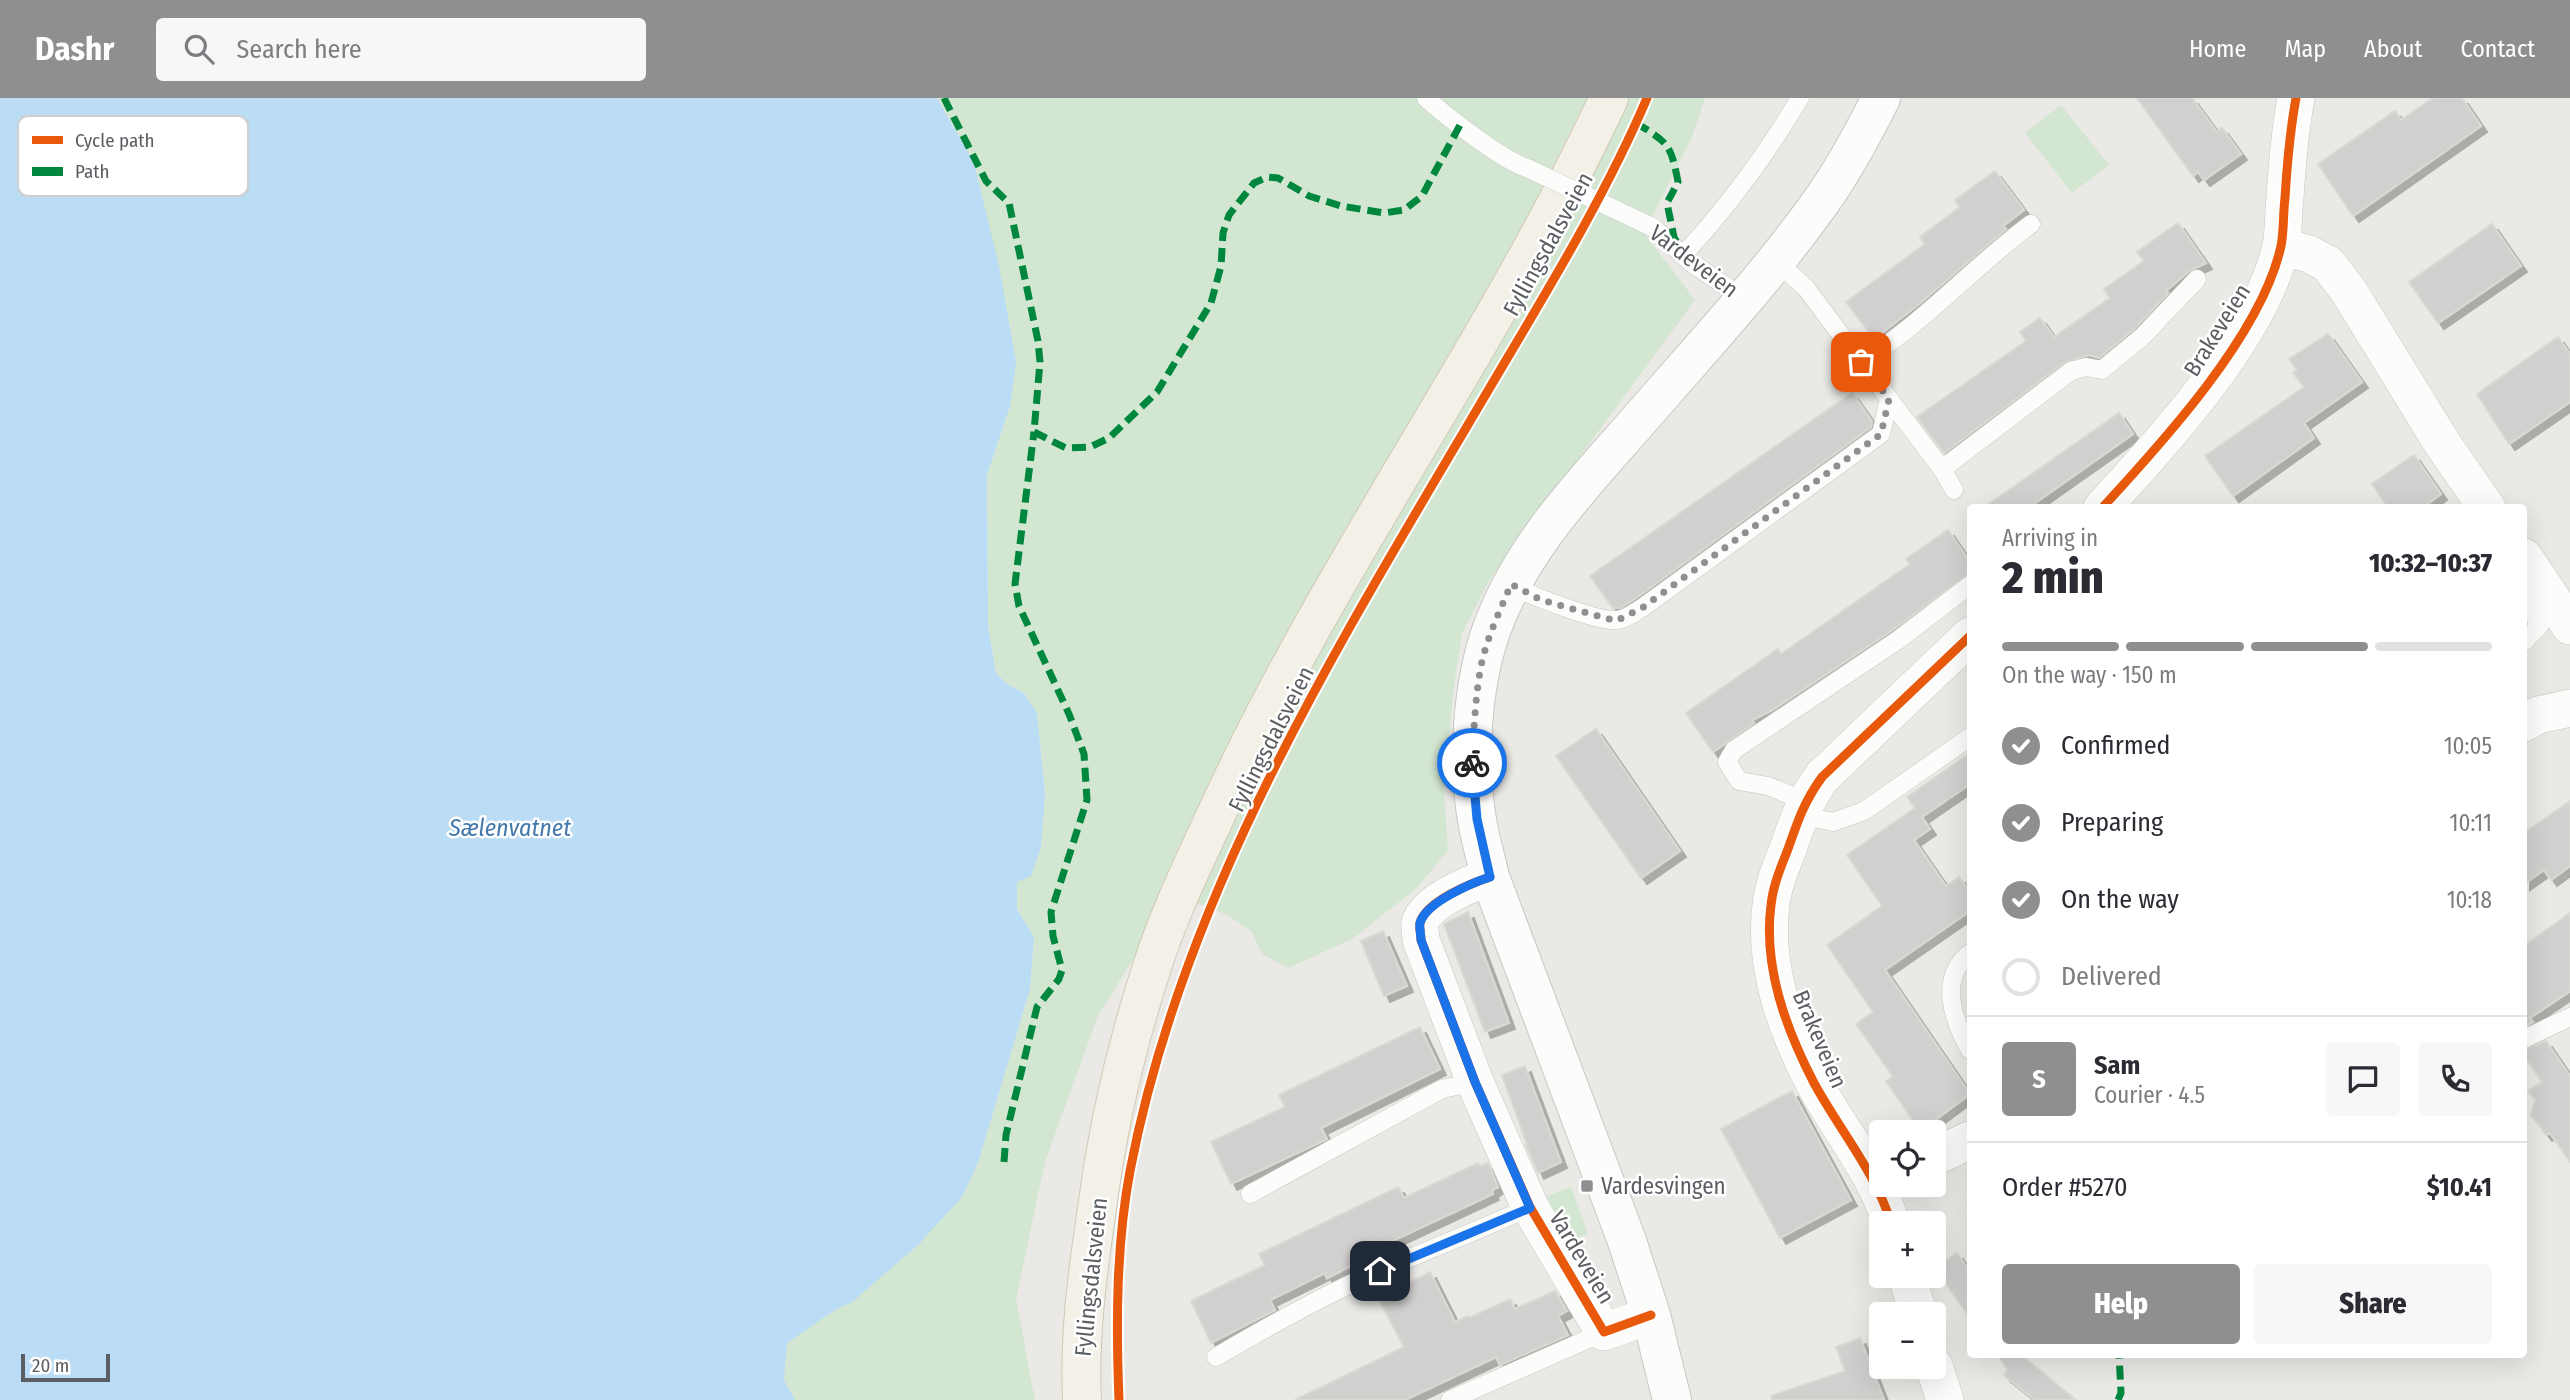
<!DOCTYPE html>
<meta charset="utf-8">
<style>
:root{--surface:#fff;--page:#f7f7f7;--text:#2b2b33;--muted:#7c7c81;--line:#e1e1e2;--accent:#8d8f90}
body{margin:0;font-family:"Fira Sans Condensed",sans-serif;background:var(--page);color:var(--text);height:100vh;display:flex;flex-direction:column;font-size:26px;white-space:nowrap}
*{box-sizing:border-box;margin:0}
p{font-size:23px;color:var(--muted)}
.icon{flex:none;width:38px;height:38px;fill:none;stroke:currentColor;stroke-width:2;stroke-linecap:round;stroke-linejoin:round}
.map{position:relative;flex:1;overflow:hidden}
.panel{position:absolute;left:1967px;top:406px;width:560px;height:854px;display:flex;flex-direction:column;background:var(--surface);border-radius:7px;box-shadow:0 7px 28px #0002}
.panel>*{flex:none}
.controls{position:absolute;left:1869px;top:1022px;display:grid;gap:14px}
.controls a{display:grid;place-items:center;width:77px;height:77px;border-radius:7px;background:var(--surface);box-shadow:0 7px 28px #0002;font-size:35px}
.scale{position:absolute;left:21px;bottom:18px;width:89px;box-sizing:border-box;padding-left:7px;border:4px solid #5b5e62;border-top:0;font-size:19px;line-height:24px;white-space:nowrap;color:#5b5e62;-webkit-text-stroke:5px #fff;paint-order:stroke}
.pin{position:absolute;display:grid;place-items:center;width:60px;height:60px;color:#fff;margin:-30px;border-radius:14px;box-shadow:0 4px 10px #0006}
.courier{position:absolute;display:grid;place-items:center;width:70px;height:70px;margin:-35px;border:5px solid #1a73e8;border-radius:50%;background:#fff;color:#222;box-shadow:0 2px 9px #0007}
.overview em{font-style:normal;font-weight:800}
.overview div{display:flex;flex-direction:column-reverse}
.overview{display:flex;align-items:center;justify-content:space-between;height:119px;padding:0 35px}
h1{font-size:46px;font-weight:800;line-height:52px}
.bar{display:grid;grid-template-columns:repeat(4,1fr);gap:10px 7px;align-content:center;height:84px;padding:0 35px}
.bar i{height:9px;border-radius:5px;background:var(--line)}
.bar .selected{background:var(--accent)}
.bar p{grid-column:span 4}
.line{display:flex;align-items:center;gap:18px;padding:0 35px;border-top:2px solid var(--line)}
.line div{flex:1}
.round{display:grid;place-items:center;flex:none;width:74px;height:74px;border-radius:7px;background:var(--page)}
ol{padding:0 35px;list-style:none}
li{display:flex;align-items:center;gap:21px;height:77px}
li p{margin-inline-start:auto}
li .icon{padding:7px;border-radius:50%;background:var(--accent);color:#fff;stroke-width:4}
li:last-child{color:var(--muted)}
li i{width:38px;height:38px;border:4px solid var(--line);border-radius:50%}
.cta{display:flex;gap:14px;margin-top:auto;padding:14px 35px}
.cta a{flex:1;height:80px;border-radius:7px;background:var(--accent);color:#fff;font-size:28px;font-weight:800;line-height:80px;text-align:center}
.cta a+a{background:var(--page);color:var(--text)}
header{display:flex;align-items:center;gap:42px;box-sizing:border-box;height:98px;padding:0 35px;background:var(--accent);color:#fff}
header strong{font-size:33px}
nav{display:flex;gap:38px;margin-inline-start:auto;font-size:24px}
.search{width:490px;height:63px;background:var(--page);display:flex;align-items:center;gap:18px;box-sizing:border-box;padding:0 24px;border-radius:7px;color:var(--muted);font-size:26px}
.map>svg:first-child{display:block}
.green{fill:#d3e6d1}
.water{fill:#badcf4}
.building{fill:#d1d0ce;stroke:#dad8d4;stroke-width:2;filter:url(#shadow)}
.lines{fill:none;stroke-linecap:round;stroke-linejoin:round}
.service-casing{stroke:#c6c6c6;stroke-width:19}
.minor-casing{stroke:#c6c6c6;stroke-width:38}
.secondary-casing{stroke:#c7c7c7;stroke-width:40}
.primary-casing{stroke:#d1c9b4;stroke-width:40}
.service{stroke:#fcfcfb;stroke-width:18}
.minor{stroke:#fcfcfb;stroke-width:37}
.secondary{stroke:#fcfcfb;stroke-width:38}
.primary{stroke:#f2f0e7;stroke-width:38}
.service-bridge-casing{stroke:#c6c6c6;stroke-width:19;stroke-linecap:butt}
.service-bridge{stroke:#fcfcfb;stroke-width:18}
.quiet{stroke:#00873e;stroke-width:7;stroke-dasharray:14 7;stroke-linecap:butt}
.cycleway-casing{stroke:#fff;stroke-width:13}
.cycleway{stroke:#e8590c;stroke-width:9}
.done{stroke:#8d8f90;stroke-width:7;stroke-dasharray:0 12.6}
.route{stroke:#1a73e8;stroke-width:9}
.poi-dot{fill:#8d8f90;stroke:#fff;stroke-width:2.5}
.labels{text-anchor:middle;stroke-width:5;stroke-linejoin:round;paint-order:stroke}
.street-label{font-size:23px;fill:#5b5e62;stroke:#fff}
.poi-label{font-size:23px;fill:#5b5e62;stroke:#fff;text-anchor:start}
.water-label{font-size:24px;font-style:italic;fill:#4378ac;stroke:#fff}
.key{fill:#fff;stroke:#cecfd0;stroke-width:2}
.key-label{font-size:19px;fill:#5b5e62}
</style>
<header>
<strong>Dashr</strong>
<div class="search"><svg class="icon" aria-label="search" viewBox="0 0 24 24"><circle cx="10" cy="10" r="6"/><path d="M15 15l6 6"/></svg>Search here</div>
<nav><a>Home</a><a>Map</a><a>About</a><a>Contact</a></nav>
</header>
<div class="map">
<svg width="2570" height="1302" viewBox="0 0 2570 1302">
<defs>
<filter id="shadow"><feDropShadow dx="6" dy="6" stdDeviation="0" flood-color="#0004"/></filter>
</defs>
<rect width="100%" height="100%" fill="#eae9e5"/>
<g class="green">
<polygon points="937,0 1705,0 1692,39 1644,135 1695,202 1490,481 1462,536 1454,586 1444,694 1448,752 1417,790 1352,841 1288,870 1262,856 1251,833 1227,817 1194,804 1160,818 1098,918 1045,1064 1016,1201 1035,1302 795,1302 784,1282 787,1245 838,1210 851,1205 962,1099 978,1065 1030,891 1034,839 1017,811 1017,784 1045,696 1037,615 1024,595 1007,586 996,575 988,528 987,377 1010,308 974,65"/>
<polygon points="2061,7 2109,67 2072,95 2025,35"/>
<polygon points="1571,1089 1588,1136 1568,1142 1547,1098"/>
</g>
<polygon class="water" points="0,0 937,0 974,65 999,168 1016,264 1010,308 987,377 988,528 996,575 1007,586 1024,595 1037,615 1045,696 1041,749 1031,778 1017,784 1017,811 1034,839 1030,891 978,1065 962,1099 918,1147 851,1205 838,1210 787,1245 784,1282 795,1302 0,1302"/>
<g class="building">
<polygon points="2137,0 2192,0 2217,34 2222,30 2241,56 2204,82 2198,74 2193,78"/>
<polygon points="2433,0 2462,0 2481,28 2353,118 2318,66 2395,13 2401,22"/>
<polygon points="1995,73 2024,112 2003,128 2006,131 1919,206 1874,241 1846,204 1925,146 1920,139 1960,109 1955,102"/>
<polygon points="2178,125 2206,165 2189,173 2166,193 2168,195 2133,232 2099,260 2089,257 2065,264 1944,355 1917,319 2026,243 2020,234 2040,220 2054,239 2110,200 2104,191 2144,163 2137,154"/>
<polygon points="2492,126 2521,168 2438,225 2409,184"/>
<polygon points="2328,236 2362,284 2304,325 2314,340 2233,398 2205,358 2304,289 2293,275 2297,272 2289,261"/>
<polygon points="2558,239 2570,256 2570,304 2509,346 2477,296"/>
<polygon points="1852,295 1872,323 1871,329 1636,500 1620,510 1613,510 1590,478"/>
<polygon points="2119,315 2133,336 2028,410 1983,410"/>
<polygon points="2414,357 2441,396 2422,410 2388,410 2372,386"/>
<polygon points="1948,432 1970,464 1970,475 1891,533 1771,613 1752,622 1754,625 1713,654 1686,615 1778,551 1781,556 1870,494 1910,466 1906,461"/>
<polygon points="1596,631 1680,753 1641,780 1556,658"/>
<polygon points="1970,655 1970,686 1922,719 1930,731 1914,742 1946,788 1959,779 1970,794 1970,813 1885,872 1970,996 1927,1028 1925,1025 1918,1030 1886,983 1893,979 1856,926 1873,914 1827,847 1882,808 1847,757 1915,710 1907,699"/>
<polygon points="2570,703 2570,768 2551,782 2544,772 2524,786 2524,735"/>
<polygon points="1468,814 1509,925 1485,934 1444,826"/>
<polygon points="2570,815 2570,893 2530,920 2533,924 2524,929 2524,848"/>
<polygon points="1383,833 1407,888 1384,898 1361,843"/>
<polygon points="1420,929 1440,971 1321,1030 1327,1041 1231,1086 1211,1044 1285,1009 1279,997"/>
<polygon points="2546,943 2570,978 2570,1064 2550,1035 2546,1037 2531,1017 2535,1002 2528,993 2542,984 2524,957 2524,952"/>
<polygon points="1525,968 1561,1064 1538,1075 1526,1047 1527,1046 1502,977"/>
<polygon points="1792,993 1851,1102 1780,1140 1721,1031"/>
<polygon points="1478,1065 1480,1068 1488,1065 1498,1089 1492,1093 1493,1096 1375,1151 1377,1155 1327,1180 1325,1175 1270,1202 1275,1212 1211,1245 1191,1203 1265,1167 1259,1156 1398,1089 1404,1100"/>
<polygon points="1957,1155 1970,1174 1970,1220 1935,1170"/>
<polygon points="1430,1174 1455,1224 1468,1218 1469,1220 1510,1201 1515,1211 1555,1193 1567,1213 1558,1218 1568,1237 1500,1267 1496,1259 1405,1302 1295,1302 1404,1249 1378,1200"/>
<polygon points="1860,1240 1884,1302 1772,1302 1771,1298 1845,1273 1836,1249"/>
<polygon points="1997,1256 2020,1256 2076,1302 2035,1302 2004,1277 2008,1272"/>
</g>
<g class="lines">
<g class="service-casing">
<g id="service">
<path d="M1426 0C1447 19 1502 62 1527 70"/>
<polyline points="1633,120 1654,130 1690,164 1745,201"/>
<path d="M1683 157C1728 109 1766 57 1800 0"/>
<path d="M1776 163 1806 190 1861 264C1923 226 1973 169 2031 126"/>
<polyline points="1861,264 1942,371 1954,392"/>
<polyline points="1942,371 2071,273 2086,269 2102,272 2142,239 2197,181"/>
<path d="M1511 487C1529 497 1598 524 1617 522 1626 521 1635 514 1642 510L1881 336 1889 301"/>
<polyline points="2524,502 2540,527 2524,544"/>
<polyline points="1805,703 1768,688 1739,683 1727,664 1734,652 1898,542 1970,487"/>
<polyline points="1799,717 1833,724 1864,713 1970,639"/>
<path d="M1970 855C1938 880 1953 922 1970 952"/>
<polyline points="2524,941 2570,919"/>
<polyline points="1250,1096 1442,991 1475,984"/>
<polyline points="1879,1255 1881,1255"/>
<path d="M1216 1259C1262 1232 1309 1205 1357 1183 1414 1157 1473 1135 1530 1109"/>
<polyline points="1450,1302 1604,1234"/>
</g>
</g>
<g class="minor-casing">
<g id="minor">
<polyline points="2281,148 2309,156 2328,166 2348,192 2442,345 2487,410"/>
<path d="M2102 410C2162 345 2262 236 2281 148 2284 133 2283 116 2285 100 2287 67 2290 33 2296 0"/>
<polyline points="2524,459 2570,528"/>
<polyline points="2524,625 2538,617 2570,610"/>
<path d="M1490 779C1472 785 1426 803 1420 825 1419 829 1421 837 1421 842L1475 984 1530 1109 1604 1234 1651 1217"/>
<polyline points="1934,1059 1970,1042"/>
<path d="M1891 1125C1876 1075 1839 1031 1814 985 1786 931 1763 869 1771 807 1773 787 1781 769 1788 751 1798 722 1804 704 1822 679L1970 538"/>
<polyline points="1907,1178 1918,1216"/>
<polyline points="1934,1268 1945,1302"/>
</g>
</g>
<g class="secondary-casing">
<path id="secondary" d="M1672 1302 1651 1217 1627 1143 1490 779C1486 760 1480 741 1477 722 1467 664 1472 588 1491 533 1522 446 1588 381 1647 313 1706 245 1767 179 1820 105 1844 72 1863 36 1881 0"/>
</g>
<g class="primary-casing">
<path id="primary" d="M1082 1302C1079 1239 1087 1179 1096 1117 1107 1031 1126 948 1153 866 1169 816 1192 769 1214 721 1327 471 1493 249 1609 0"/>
</g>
<use href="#service" class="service"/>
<use href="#minor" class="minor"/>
<use href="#secondary" class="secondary"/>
<use href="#primary" class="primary"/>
<g class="service-bridge-casing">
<polyline id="service-bridge" points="1527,70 1633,120"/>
</g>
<use href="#service-bridge" class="service-bridge"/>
<g class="quiet">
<polyline points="944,0 986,83 1009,105 1038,243 1040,264 1034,334 1066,350 1090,349 1109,340 1157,294 1211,205 1221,168 1223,135 1229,117 1254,85 1267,79 1278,80 1309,98 1341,108 1384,115 1404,112 1422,98 1460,27"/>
<path d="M1636 25C1669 45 1671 47 1678 84L1667 105 1674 139 1683 157"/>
<polyline points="1004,1064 1006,1037 1037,909 1059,881 1062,872 1053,838 1051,814 1087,702 1084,656 1069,616 1019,508 1015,486 1034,334"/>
<polyline points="2118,1302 2121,1295 2119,1256"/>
</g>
<g class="cycleway-casing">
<g id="cycleway">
<path d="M2102 410C2162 345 2262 236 2281 148 2284 133 2283 116 2285 100 2287 67 2290 33 2296 0"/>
<path d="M1490 779C1472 785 1426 803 1420 825 1419 829 1421 837 1421 842L1475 984 1530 1109 1604 1234 1651 1217"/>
<path d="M1891 1125C1876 1075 1839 1031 1814 985 1786 931 1763 869 1771 807 1773 787 1781 769 1788 751 1798 722 1804 704 1822 679L1970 538"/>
<path d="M1119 1302C1116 1227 1116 1148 1130 1073 1183 795 1337 549 1479 308 1537 209 1602 106 1647 0"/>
</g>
</g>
<use href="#cycleway" class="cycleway"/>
</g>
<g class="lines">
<path class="done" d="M1472 665C1474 632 1475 600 1481 568 1487 539 1500 513 1511 486L1541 502 1616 523 1642 510 1881 336 1889 301 1861 264"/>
<path class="route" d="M1380 1173 1530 1110 1475 984 1421 842C1421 837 1419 829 1420 825 1426 804 1472 785 1490 779L1477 721 1472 665"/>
</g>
<rect class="poi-dot" x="1580" y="1081" width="14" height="14" rx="3.5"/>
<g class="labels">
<g class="street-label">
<text transform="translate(1548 146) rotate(-61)" y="8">Fyllingsdalsveien</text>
<text transform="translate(1694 163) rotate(37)" y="8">Vardeveien</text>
<text transform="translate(2217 232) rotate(-58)" y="8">Brakeveien</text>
<text transform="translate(1271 641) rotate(-63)" y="8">Fyllingsdalsveien</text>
<text transform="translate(1820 941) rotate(67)" y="8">Brakeveien</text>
<text transform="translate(1582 1159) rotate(59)" y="8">Vardeveien</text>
<text transform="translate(1091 1179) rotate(-84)" y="8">Fyllingsdalsveien</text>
</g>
<g class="poi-label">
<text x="1601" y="1096">Vardesvingen</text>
</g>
<g class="water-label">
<text x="510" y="738">Sælenvatnet</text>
</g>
</g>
<rect x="18" y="18" width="230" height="80" rx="10" class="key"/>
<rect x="32" y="38" width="31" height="8" fill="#e8590c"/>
<rect x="32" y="69" width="31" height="9" fill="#00873e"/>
<g class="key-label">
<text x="75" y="49">Cycle path</text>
<text x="75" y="80">Path</text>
</g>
</svg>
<div class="controls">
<a><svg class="icon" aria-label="locate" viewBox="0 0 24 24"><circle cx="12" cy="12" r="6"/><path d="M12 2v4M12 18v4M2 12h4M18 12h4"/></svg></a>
<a>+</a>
<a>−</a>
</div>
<div class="scale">20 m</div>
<div class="pin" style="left:1861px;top:264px;background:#ea580c"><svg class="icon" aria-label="bag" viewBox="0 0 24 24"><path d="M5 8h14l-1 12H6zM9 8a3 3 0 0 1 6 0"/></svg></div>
<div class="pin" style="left:1380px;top:1173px;background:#1f2937"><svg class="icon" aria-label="home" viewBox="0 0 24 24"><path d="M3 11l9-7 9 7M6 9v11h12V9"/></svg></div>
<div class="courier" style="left:1472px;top:665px"><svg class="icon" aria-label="bike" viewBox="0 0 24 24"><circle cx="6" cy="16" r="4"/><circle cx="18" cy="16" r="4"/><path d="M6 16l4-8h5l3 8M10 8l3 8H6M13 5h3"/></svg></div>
<section class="panel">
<div class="overview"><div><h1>2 min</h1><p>Arriving in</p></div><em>10:32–10:37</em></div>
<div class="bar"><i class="selected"></i><i class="selected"></i><i class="selected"></i><i></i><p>On the way · 150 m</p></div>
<ol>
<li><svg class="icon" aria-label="check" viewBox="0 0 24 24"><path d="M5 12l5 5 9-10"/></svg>Confirmed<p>10:05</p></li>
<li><svg class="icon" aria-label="check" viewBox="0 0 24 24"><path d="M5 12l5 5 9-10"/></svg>Preparing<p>10:11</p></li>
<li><svg class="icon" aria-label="check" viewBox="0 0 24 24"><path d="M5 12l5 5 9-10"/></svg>On the way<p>10:18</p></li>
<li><i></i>Delivered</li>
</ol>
<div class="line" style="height:126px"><b class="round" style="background:var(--accent);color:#fff">S</b><div><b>Sam</b><p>Courier · 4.5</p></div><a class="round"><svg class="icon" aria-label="chat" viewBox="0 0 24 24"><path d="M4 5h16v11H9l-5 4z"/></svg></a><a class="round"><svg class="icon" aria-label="phone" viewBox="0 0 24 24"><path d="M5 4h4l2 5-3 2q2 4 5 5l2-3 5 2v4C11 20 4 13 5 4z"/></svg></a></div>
<div class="line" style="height:91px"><div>Order #5270</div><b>$10.41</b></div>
<div class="cta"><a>Help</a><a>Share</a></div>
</section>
</div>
